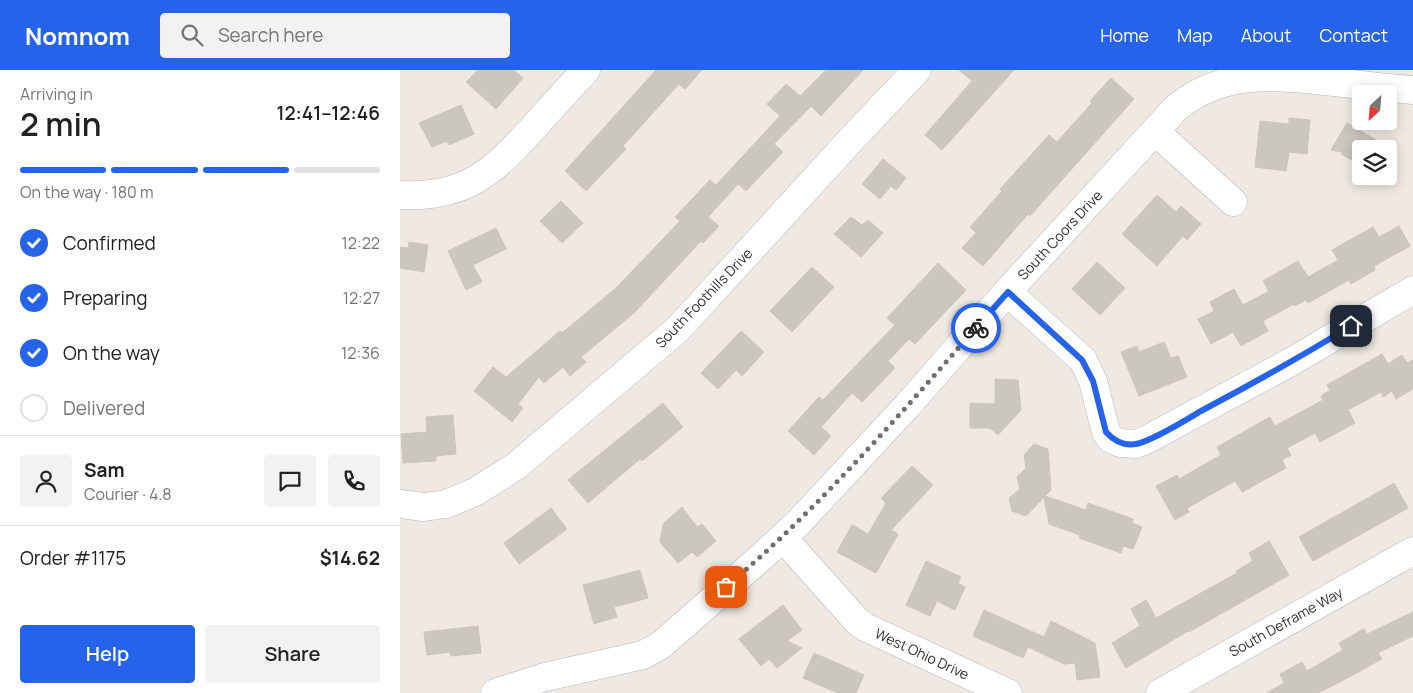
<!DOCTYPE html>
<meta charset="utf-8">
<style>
:root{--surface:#fff;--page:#f2f2f2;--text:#222;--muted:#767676;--line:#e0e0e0;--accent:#2563eb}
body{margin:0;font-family:Manrope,sans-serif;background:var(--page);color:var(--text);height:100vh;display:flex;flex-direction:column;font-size:19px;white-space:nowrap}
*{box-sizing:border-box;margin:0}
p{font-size:16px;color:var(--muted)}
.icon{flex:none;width:28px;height:28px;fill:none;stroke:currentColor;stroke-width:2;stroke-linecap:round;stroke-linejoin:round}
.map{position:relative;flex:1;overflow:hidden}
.panel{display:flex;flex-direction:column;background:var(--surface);width:400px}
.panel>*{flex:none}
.needle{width:32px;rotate:206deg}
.controls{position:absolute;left:952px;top:15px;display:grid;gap:10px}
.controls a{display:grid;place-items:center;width:45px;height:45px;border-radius:5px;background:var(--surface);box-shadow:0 2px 12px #0003;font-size:25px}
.pin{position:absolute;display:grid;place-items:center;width:42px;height:42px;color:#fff;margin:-21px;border-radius:10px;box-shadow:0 2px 8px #0006}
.courier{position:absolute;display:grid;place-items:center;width:50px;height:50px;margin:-25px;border:4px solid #2563eb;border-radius:50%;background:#fff;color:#222;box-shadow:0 1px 6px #0007}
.headline em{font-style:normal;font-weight:600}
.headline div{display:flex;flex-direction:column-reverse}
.headline{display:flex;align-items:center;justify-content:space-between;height:85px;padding:0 20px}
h1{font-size:32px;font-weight:600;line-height:38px}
.bar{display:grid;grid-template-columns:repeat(4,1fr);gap:8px 5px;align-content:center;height:60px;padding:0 20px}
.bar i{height:6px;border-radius:4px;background:var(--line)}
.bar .on{background:var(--accent)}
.bar p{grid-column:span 4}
.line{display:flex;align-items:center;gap:12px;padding:0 20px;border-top:1px solid var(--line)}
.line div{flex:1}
.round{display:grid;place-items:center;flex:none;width:52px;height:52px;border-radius:5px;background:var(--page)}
ol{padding:0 20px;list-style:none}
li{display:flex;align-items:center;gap:15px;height:55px}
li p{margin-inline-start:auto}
li .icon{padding:5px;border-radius:50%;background:var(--accent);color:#fff;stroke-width:4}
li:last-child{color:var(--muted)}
li i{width:28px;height:28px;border:2px solid var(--line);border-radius:50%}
.cta{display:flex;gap:10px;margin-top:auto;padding:10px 20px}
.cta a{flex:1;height:58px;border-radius:5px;background:var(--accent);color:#fff;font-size:20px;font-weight:600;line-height:58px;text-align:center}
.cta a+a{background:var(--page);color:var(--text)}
header{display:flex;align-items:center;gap:30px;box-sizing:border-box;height:70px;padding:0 25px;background:var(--accent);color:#fff}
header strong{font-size:24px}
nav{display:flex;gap:28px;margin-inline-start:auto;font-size:18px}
.search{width:350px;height:45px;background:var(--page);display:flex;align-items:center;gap:12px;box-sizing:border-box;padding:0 18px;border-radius:5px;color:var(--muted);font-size:19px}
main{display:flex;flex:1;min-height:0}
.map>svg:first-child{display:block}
.building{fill:#cbc7bf;stroke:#cbc5ba}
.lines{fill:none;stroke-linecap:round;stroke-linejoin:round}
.minor-casing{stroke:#b4b7c1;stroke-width:29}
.minor{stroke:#fff;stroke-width:28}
.done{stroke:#726f6d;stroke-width:5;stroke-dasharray:0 9}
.route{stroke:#2563eb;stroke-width:6}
.labels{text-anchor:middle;stroke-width:5;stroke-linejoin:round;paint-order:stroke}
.street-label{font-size:14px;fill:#2e2e2e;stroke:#fff}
</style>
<header>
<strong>Nomnom</strong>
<div class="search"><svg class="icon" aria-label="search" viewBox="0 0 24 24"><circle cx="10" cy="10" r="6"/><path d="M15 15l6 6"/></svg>Search here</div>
<nav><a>Home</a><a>Map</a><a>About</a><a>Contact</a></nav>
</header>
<main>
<section class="panel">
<div class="headline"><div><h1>2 min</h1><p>Arriving in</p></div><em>12:41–12:46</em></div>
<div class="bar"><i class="on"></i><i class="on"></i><i class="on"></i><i></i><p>On the way · 180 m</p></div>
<ol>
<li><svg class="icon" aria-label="check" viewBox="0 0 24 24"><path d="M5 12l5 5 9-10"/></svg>Confirmed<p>12:22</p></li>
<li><svg class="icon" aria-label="check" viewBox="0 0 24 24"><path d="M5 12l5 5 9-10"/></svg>Preparing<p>12:27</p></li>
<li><svg class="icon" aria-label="check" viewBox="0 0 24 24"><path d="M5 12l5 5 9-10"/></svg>On the way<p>12:36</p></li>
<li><i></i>Delivered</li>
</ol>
<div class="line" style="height:90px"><a class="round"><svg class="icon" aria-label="person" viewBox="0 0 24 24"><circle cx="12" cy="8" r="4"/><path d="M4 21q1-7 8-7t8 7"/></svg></a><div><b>Sam</b><p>Courier · 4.8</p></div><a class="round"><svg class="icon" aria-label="chat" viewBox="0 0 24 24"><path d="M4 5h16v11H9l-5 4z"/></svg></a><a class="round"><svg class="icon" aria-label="phone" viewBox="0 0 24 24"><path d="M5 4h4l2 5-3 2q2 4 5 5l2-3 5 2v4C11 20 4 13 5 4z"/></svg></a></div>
<div class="line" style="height:65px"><div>Order #1175</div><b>$14.62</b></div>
<div class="cta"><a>Help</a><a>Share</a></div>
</section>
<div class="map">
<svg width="1013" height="623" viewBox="0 0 1013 623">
<rect width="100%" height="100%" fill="#efe9e1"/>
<g class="building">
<polygon points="78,0 114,0 123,8 96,39 66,12"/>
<polygon points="256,0 302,0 285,19 279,14 223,76 226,79 186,121 165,101"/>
<polygon points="426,0 463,0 421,46 411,36 374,74 383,82 346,121 338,114 308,147 319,156 303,173 301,171 235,242 181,287 186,292 170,306 163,297 144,313 139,307 118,334 123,338 112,352 74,321 93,297 106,307 160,261 162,263 216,218 280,151 275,147 310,110 316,115 380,46 367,34 386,14 400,26"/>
<polygon points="559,0 614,0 542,80 525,65 572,11"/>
<polygon points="711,8 734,29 630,146 628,144 583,196 562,178 576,163 570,157 602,121 600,119 649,65 657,72 692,33 690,31"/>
<polygon points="61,35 74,64 49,75 47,71 32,77 19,53"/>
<polygon points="889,48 910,50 907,84 889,82 886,101 855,97 860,51 889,54"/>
<polygon points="947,53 995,81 989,91 989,79 961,79 961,95 941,84 942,82 931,80"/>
<polygon points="483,89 506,108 496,120 491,116 480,129 462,114"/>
<polygon points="757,125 776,142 781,136 801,154 787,170 783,166 757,196 722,164"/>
<polygon points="161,131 183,153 162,173 140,151"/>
<polygon points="451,147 462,155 468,150 483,163 461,187 434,164"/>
<polygon points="999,156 1010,176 974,196 975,200 951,214 949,210 908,233 906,230 895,236 894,234 863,251 868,261 841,276 833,262 811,274 798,249 814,241 810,232 834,219 843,235 869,221 863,211 898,191 908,207 938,190 932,180 973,157 979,167"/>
<polygon points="96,158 106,179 73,195 82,212 66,220 48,181"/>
<polygon points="9,172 28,175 24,202 0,198 0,177 8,178"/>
<polygon points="697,192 725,218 700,245 672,219"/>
<polygon points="538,193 566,220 515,274 509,269 488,291 495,298 462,332 452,323 421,357 431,366 414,385 388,361 419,327 423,330 495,255 487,248"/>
<polygon points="412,197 434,217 392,262 370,241"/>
<polygon points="341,261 364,282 342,306 336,300 318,319 301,303"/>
<polygon points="764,272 771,288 778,286 787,307 739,326 721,282 737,276 739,282"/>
<polygon points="982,284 988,294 1002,285 1007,293 1013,290 1013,319 996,329 992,321 983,327 981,322 948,340 955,353 920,372 915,363 887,378 891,385 882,390 886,398 842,422 835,411 787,438 789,442 775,450 756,416 777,405 779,409 821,385 817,377 870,347 875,356 923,330 921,326 930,320 927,315"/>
<polygon points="595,309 618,310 621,340 598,365 590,358 570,358 570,333 595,334"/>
<polygon points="263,333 283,357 242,391 240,389 188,433 168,410"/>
<polygon points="53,345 56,384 36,386 36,391 3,393 1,364 27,362 26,347"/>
<polygon points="634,374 648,379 651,420 645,426 686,440 688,433 733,449 732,453 742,457 733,479 723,476 721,483 679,468 680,465 649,454 644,427 626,446 612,441 609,428 620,419 617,407 626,398 624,385"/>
<polygon points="512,396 533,415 491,460 498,464 476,503 437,482 452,455 468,464 486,433 481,428"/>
<polygon points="994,413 1008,438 913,491 899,467"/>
<polygon points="282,437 297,457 302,454 316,471 297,487 292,482 278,493 260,472 263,454"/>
<polygon points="151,438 167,459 119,494 104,473"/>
<polygon points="869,471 889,505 789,562 788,561 726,598 712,573 740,556 731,539 746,530 756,548 837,503 836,501 853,491 849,483"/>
<polygon points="526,491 561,507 558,513 565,517 555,540 537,531 530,546 506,535"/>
<polygon points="240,500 248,528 214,537 217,547 194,554 183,515"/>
<polygon points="383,535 402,560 387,571 402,578 377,598 369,589 361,596 339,569"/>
<polygon points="584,540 644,567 651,551 695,573 700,607 677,610 675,593 664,594 628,577 623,588 573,566"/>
<polygon points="1013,542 1013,566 978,583 982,589 940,612 918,623 867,623 884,613 880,604 902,592 907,601 943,580 939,573 964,559 967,564"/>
<polygon points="78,556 81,583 51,586 50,582 27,585 24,562"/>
<polygon points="414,583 464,605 456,623 438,623 403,608"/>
</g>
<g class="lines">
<g class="minor-casing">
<g id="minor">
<polyline points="756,62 833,132"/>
<path d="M0 125C66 128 92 103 134 57 151 38 168 19 186 0"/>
<polyline points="607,222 683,290 693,311 706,362 711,369 720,373 736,374 746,370 889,293 1013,220"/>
<polyline points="0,434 24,437 46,434 75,422 116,396 278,259 459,61 517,0"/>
<polyline points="383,468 457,551 465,557 608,623"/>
<path d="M95 623 145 607 243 585 261 575 367 482 399 452 507 336 607 222 776 38C821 1 871 5 925 11 954 14 984 18 1013 20"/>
<polyline points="760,623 1013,481"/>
</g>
</g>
<use href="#minor" class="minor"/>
</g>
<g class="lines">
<path class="done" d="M326 517C418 439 497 348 576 258"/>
<path class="route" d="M576 258 608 222 682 290 693 311 706 362C714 371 724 376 736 374 752 371 786 350 801 341 852 314 902 286 951 256"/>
</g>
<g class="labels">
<g class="street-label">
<text transform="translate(660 165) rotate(-47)" y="5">South Coors Drive</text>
<text transform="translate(304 228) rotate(-46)" y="5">South Foothills Drive</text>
<text transform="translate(886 552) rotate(-29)" y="5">South Deframe Way</text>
<text transform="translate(522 584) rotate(25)" y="5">West Ohio Drive</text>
</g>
</g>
</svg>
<div class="controls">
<a><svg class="needle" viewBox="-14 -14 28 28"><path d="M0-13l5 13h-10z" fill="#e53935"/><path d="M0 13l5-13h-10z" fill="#767676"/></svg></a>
<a><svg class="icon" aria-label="layers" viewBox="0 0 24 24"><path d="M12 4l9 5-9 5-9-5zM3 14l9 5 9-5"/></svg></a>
</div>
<div class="pin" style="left:326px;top:517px;background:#ea580c"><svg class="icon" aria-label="bag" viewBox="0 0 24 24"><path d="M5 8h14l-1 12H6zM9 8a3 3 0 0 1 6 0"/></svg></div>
<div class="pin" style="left:951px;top:256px;background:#1f2937"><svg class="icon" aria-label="home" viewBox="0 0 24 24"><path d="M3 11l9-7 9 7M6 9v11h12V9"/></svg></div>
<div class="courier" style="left:576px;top:258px"><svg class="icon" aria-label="bike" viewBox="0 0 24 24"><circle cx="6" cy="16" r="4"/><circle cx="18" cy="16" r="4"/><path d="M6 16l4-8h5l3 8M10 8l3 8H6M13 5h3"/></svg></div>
</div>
</main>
